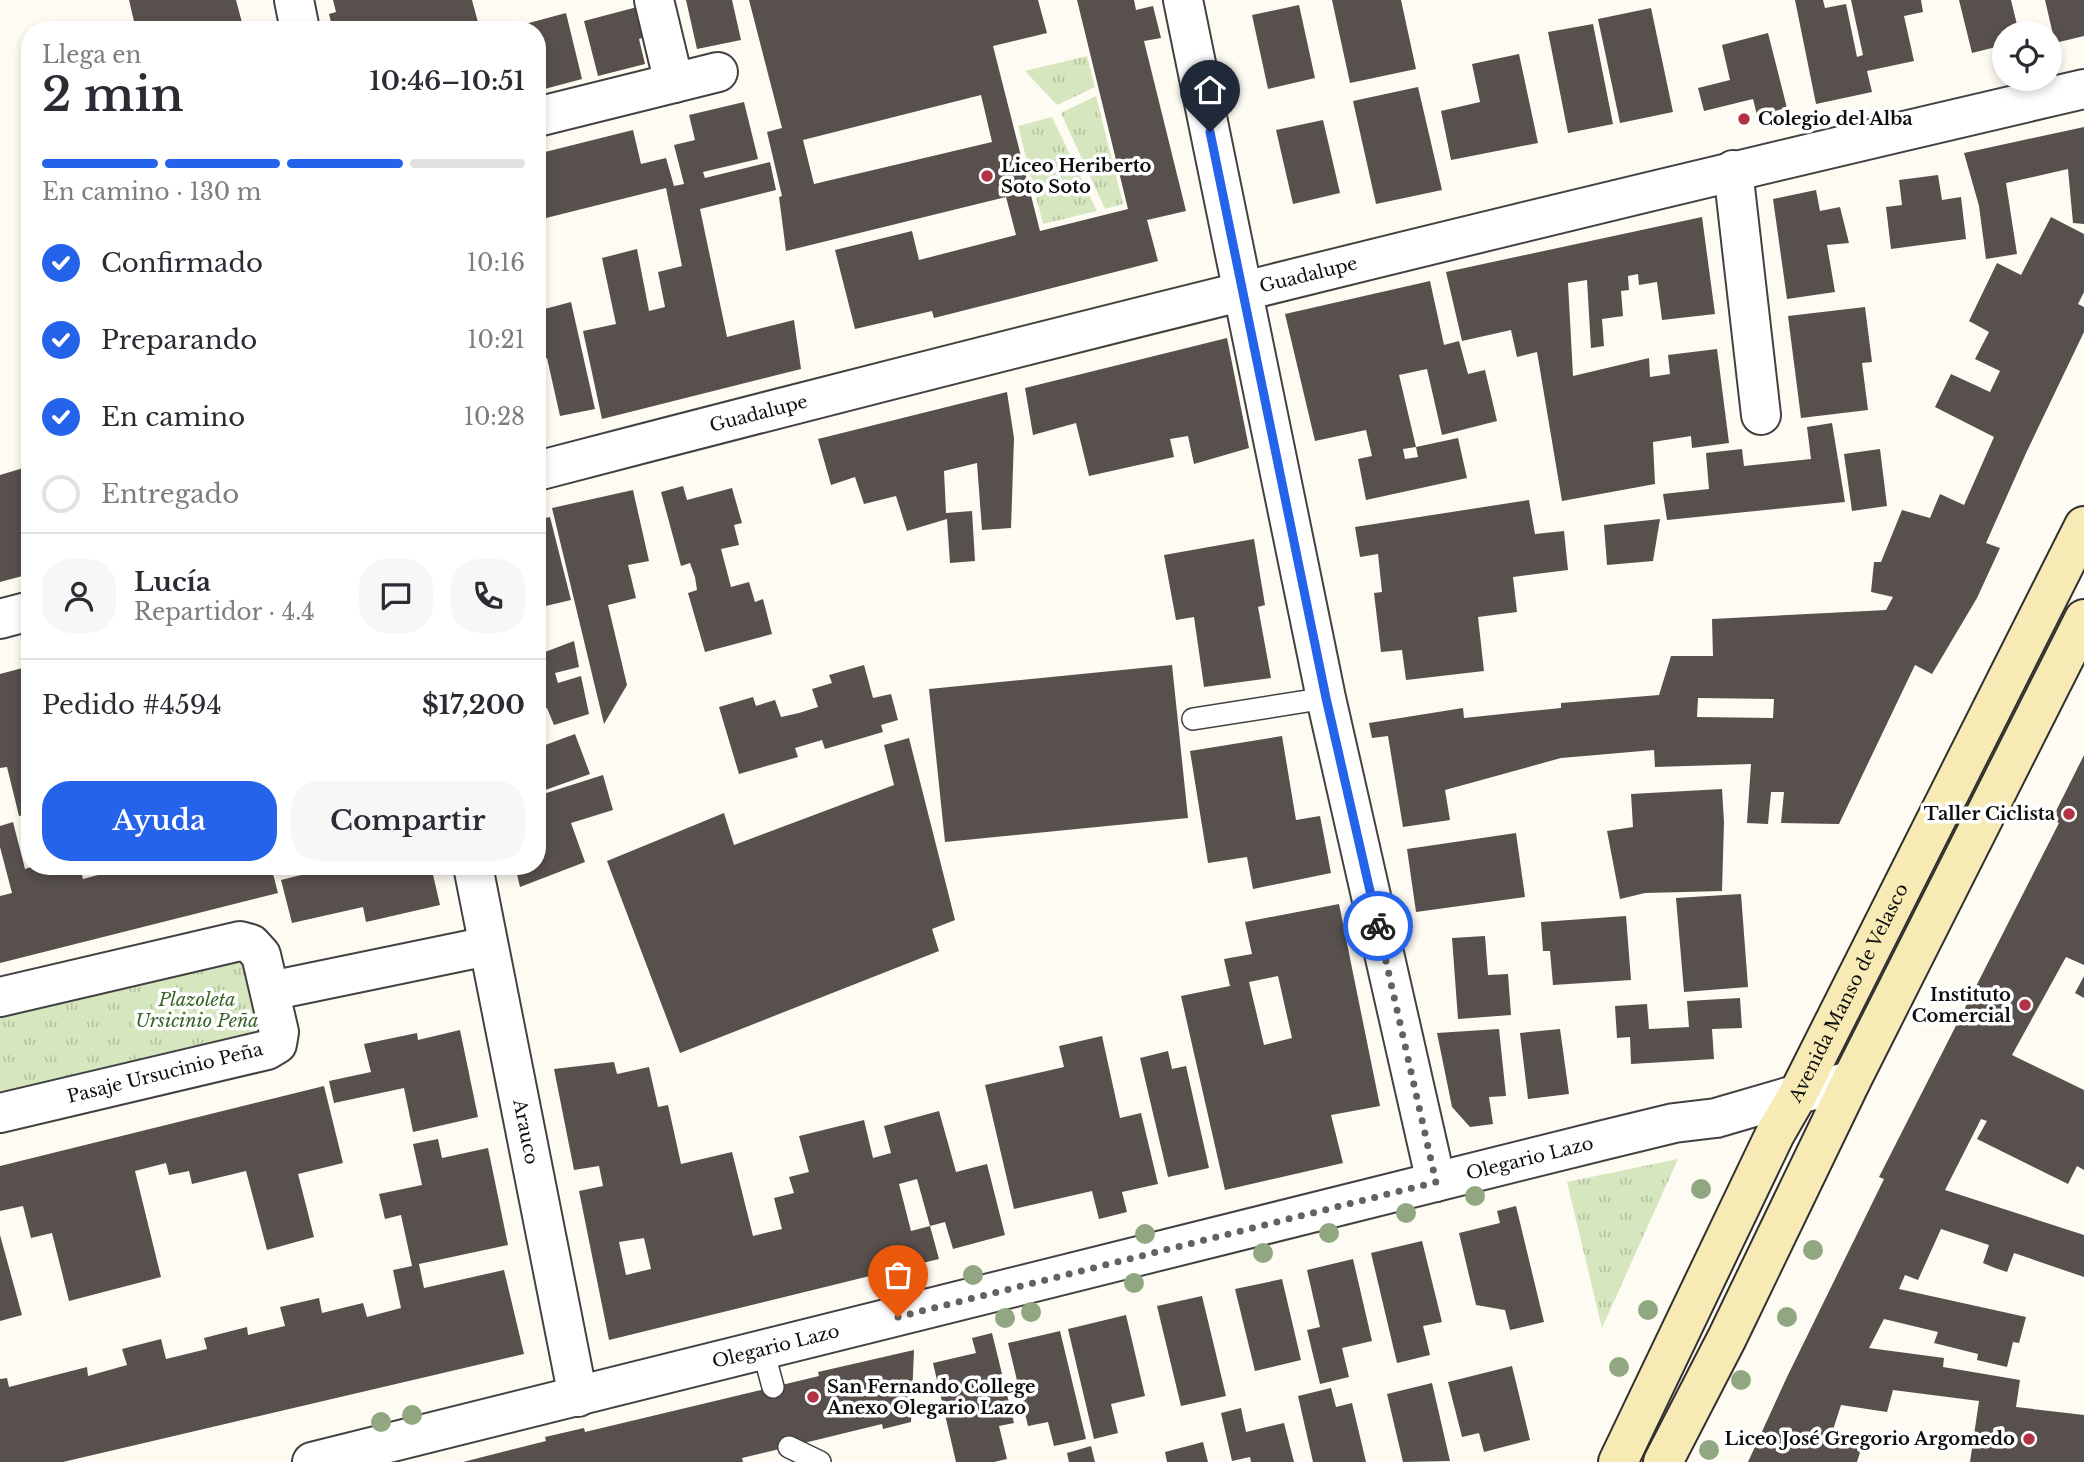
<!DOCTYPE html>
<html lang="es">
<meta charset="utf-8">
<style>
:root{--surface:#fff;--page:#f7f7f7;--text:#2b2b33;--muted:#7c7c81;--line:#e1e1e2;--accent:#2563eb}
body{margin:0;font-family:"Libre Baskerville",serif;background:var(--page);color:var(--text);height:100vh;display:flex;flex-direction:column;font-size:26px;white-space:nowrap}
*{box-sizing:border-box;margin:0}
p{font-size:23px;color:var(--muted)}
.icon{flex:none;width:38px;height:38px;fill:none;stroke:currentColor;stroke-width:2;stroke-linecap:round;stroke-linejoin:round}
.map{position:relative;flex:1;overflow:hidden}
.side{position:absolute;left:21px;top:21px;width:525px;height:854px;display:flex;flex-direction:column;background:var(--surface);border-radius:28px;box-shadow:0 4px 10px #0003}
.side>*{flex:none}
.fabs{position:absolute;left:1992px;top:21px;display:grid;gap:14px}
.fabs a{display:grid;place-items:center;width:70px;height:70px;border-radius:50%;background:var(--surface);box-shadow:0 4px 10px #0003;font-size:35px}
.pin{position:absolute;display:grid;place-items:center;width:60px;height:60px;color:#fff;margin:-72px -30px;border-radius:50% 50% 50% 0;rotate:-45deg;box-shadow:0 0 7px #0007}
.pin .icon{rotate:45deg}
.courier{position:absolute;display:grid;place-items:center;width:70px;height:70px;margin:-35px;border:5px solid #2563eb;border-radius:50%;background:#fff;color:#222;box-shadow:0 2px 9px #0007}
.head em{font-style:normal;font-weight:600}
.head div{display:flex;flex-direction:column-reverse}
.head{display:flex;align-items:center;justify-content:space-between;height:119px;padding:0 21px}
h1{font-size:46px;font-weight:600;line-height:52px}
.bar{display:grid;grid-template-columns:repeat(4,1fr);gap:10px 7px;align-content:center;height:84px;padding:0 21px}
.bar i{height:9px;border-radius:5px;background:var(--line)}
.bar .on{background:var(--accent)}
.bar p{grid-column:span 4}
.line{display:flex;align-items:center;gap:18px;padding:0 21px;border-top:2px solid var(--line)}
.line div{flex:1}
.round{display:grid;place-items:center;flex:none;width:74px;height:74px;border-radius:28px;background:var(--page)}
ol{padding:0 21px;list-style:none}
li{display:flex;align-items:center;gap:21px;height:77px}
li p{margin-inline-start:auto}
li .icon{padding:7px;border-radius:50%;background:var(--accent);color:#fff;stroke-width:4}
li:last-child{color:var(--muted)}
li i{width:38px;height:38px;border:4px solid var(--line);border-radius:50%}
.action{display:flex;gap:14px;margin-top:auto;padding:14px 21px}
.action a{flex:1;height:80px;border-radius:28px;background:var(--accent);color:#fff;font-size:28px;font-weight:600;line-height:80px;text-align:center}
.action a+a{background:var(--page);color:var(--text)}
.map>svg:first-child{display:block}
.grass{fill:url(#grass-tufts)}
.building{fill:#57504c;fill-rule:evenodd}
.lines{fill:none;stroke-linecap:round;stroke-linejoin:round}
.service-casing{stroke:#424242;stroke-width:24}
.minor-casing{stroke:#424242;stroke-width:42}
.secondary-casing{stroke:#313131;stroke-width:42}
.service{stroke:#fff;stroke-width:21}
.minor{stroke:#fff;stroke-width:38}
.secondary{stroke:#f8eab4;stroke-width:38}
.tree{fill:#91a782}
.done{stroke:#63625f;stroke-width:7;stroke-dasharray:0 12.6}
.route{stroke:#2563eb;stroke-width:9}
.poi-dot{fill:#b33344;stroke:#fff;stroke-width:2.5}
.labels{text-anchor:middle;stroke-width:7;stroke-linejoin:round;paint-order:stroke}
.poi-label{font-size:18px;font-weight:bold;fill:#0f0f0f;stroke:#fff;text-anchor:start}
.street-label{font-size:18px;fill:#0f0f0f;stroke:#fff}
.park-label{font-size:18px;font-style:italic;fill:#376225;stroke:#fff}
</style>
<div class="map">
<svg width="2084" height="1462" viewBox="0 0 2084 1462">
<defs>
<pattern id="grass-tufts" width="24" height="20" patternUnits="userSpaceOnUse" patternTransform="scale(1.75)"><rect width="24" height="20" fill="#d6e6be"/><path d="M3 7l-1-3M5 7V3M7 7l1-3M15 17l-1-3M17 17v-4M19 17l1-3" fill="none" stroke="#b6c4a2"/></pattern>
</defs>
<rect width="100%" height="100%" fill="#fefbf3"/>
<g class="grass">
<polygon points="1087,56 1095,87 1057,105 1025,71"/>
<polygon points="1096,96 1123,204 1105,209 1061,113"/>
<polygon points="1052,117 1097,211 1043,224 1018,126"/>
<polygon points="243,961 261,1033 0,1095 0,1018"/>
<polygon points="1678,1159 1602,1328 1567,1182"/>
</g>
<g class="building">
<polygon points="129,0 236,0 244,30 136,30"/>
<polygon points="333,0 472,0 480,30 333,30 329,14 336,12"/>
<polygon points="686,0 732,0 741,40 697,49"/>
<path d="M749 0H1038L1047 33 993 46 1040 231 1128 209 1077 0H1134L1136 10 1153 6 1161 38 1144 41 1186 211 1147 220 1158 261 934 318 932 311 855 329 835 250 912 231 919 260 1016 235 1006 197 786 251 779 197 782 196 767 132 782 128ZM981 95 992 142 814 184 803 140Z"/>
<polygon points="1332,0 1401,0 1416,69 1350,83"/>
<polygon points="1795,0 1823,0 1825,8 1846,4 1857,57 1863,55 1851,0 1921,0 1923,12 1904,16 1914,61 1867,71 1872,92 1816,104"/>
<polygon points="1959,0 2011,0 2019,33 2004,33 2004,45 1972,53"/>
<polygon points="2045,0 2084,0 2084,36 2055,43"/>
<polygon points="1299,5 1315,78 1268,89 1252,15"/>
<polygon points="641,6 648,36 639,39 645,64 598,76 584,21"/>
<polygon points="1651,8 1673,112 1620,123 1598,19"/>
<polygon points="566,13 582,79 537,91 537,30 511,30 510,28"/>
<polygon points="1593,24 1613,124 1568,133 1548,32"/>
<polygon points="1768,33 1787,108 1757,115 1753,99 1704,111 1698,88 1730,80 1722,45"/>
<polygon points="1519,54 1538,143 1451,160 1441,111 1480,102 1472,64"/>
<polygon points="1418,87 1442,190 1376,204 1353,101"/>
<polygon points="744,102 758,159 703,172 705,178 770,162 776,190 700,209 727,337 794,320 801,369 602,419 583,331 616,324 602,258 637,249 649,311 665,307 658,272 682,266 666,188 538,220 537,185 539,185 537,177 537,154 633,130 641,164 666,158 674,186 684,184 674,145 695,140 689,115"/>
<polygon points="1323,120 1340,193 1293,204 1276,130"/>
<polygon points="2084,127 2084,224 2073,223 2068,169 2006,183 2017,254 1986,259 1979,206 1964,153"/>
<polygon points="1938,175 1942,200 1961,197 1966,239 1891,249 1886,207 1902,205 1899,180"/>
<polygon points="1816,190 1820,211 1840,207 1849,243 1827,245 1835,292 1787,299 1773,199"/>
<polygon points="1702,217 1715,314 1662,320 1657,282 1639,285 1638,274 1628,276 1629,290 1621,291 1623,316 1602,319 1604,346 1591,348 1587,280 1568,283 1573,376 1649,358 1650,377 1670,374 1668,355 1717,349 1729,443 1692,448 1691,436 1653,442 1655,484 1562,501 1537,352 1517,357 1511,330 1462,341 1446,272"/>
<path d="M2051 217 2084 234V292L2078 304 2084 307V332L2027 451 1986 543 2000 548 1977 598 1932 674 1915 665 1839 824 1781 823 1784 792H1771L1768 824 1747 823 1751 764 1655 767 1654 750 1561 758 1445 790 1450 820 1403 827 1388 736 1372 738 1369 723 1463 708 1464 718 1561 708V703L1659 695 1671 656H1713L1712 619 1886 610 1893 597 1871 592 1874 562H1881L1902 510 1930 518 1940 494 1964 505 1994 437 1935 407 1951 374 1990 392 2000 371 1975 359 1989 332 1969 321 1997 263 2021 275ZM1698 698 1774 699 1773 718 1697 717Z"/>
<polygon points="1430,281 1444,345 1459,341 1468,374 1485,370 1497,421 1442,435 1427,369 1399,375 1416,447 1403,449 1405,459 1418,457 1416,447 1458,438 1467,478 1366,500 1358,459 1372,456 1366,430 1315,441 1285,314"/>
<polygon points="571,302 595,409 560,416 547,358 540,360 537,349 537,311"/>
<polygon points="1865,307 1872,362 1862,363 1868,410 1801,418 1788,316"/>
<polygon points="1227,338 1249,448 1194,464 1188,436 1170,439 1174,457 1089,476 1076,423 1033,435 1025,388"/>
<polygon points="537,383 545,412 537,414"/>
<polygon points="1007,392 1014,438 1011,528 982,530 977,463 944,471 946,513 972,511 975,561 950,563 947,519 907,531 896,496 864,504 855,477 831,485 818,439"/>
<polygon points="1832,423 1845,502 1667,520 1663,494 1709,489 1706,453 1742,449 1744,466 1811,459 1807,427"/>
<polygon points="1880,449 1887,506 1852,511 1844,454"/>
<polygon points="30,466 30,574 0,582 0,475"/>
<polygon points="683,486 687,500 732,488 742,523 734,525 739,545 721,549 731,587 749,582 755,602 763,599 772,634 705,652 688,593 697,590 695,577 690,563 681,566 661,492"/>
<polygon points="633,490 649,561 628,565 636,598 608,605 627,685 604,724 552,508"/>
<polygon points="1529,500 1535,534 1564,531 1568,570 1513,577 1517,612 1478,617 1484,671 1406,680 1402,650 1381,652 1374,593 1382,592 1378,554 1360,557 1355,527"/>
<polygon points="550,517 571,600 537,608 537,520"/>
<polygon points="1660,519 1653,561 1607,565 1604,525"/>
<polygon points="1254,539 1265,605 1258,607 1271,678 1204,687 1194,617 1176,620 1164,555"/>
<polygon points="574,641 579,667 555,673 558,683 581,676 589,714 554,725 547,708 537,711 537,655"/>
<polygon points="864,665 873,698 891,694 898,720 881,725 883,732 825,749 822,740 795,748 798,757 739,774 719,707 753,697 756,706 775,700 781,717 799,713 818,707 812,689 832,683 829,675"/>
<polygon points="1172,665 1188,818 945,842 929,689"/>
<polygon points="30,666 30,735 22,737 30,767 30,813 19,816 7,767 0,768 0,674"/>
<polygon points="575,734 590,774 537,793 537,748"/>
<polygon points="1282,736 1296,820 1320,816 1331,873 1253,889 1247,857 1208,863 1190,751"/>
<polygon points="909,738 955,920 932,929 939,951 680,1053 607,861 724,813 734,845 894,785 884,745"/>
<polygon points="2084,755 2084,965 2066,957 2012,1055 2084,1090 2084,1170 2077,1166 2068,1184 1977,1139 1987,1121 1981,1119 1945,1190 2084,1235 2084,1277 2014,1253 2007,1272 1995,1268 1983,1263 1989,1245 1941,1229 1918,1280 1905,1275 1899,1289 2026,1317 2019,1343 2013,1342 2007,1367 1977,1360 1978,1354 1934,1343 1938,1332 1884,1319 1869,1348 1944,1358 1943,1367 2020,1380 2016,1407 2084,1415 2084,1462 1970,1462 1979,1401 1893,1390 1887,1412 1841,1405 1831,1436 1861,1449 1857,1462 1748,1462 1787,1377 1884,1179 1879,1177 2059,823 2052,819"/>
<polygon points="603,775 613,810 571,823 585,862 520,887 515,866 537,866 537,796"/>
<polygon points="1722,789 1724,822 1722,891 1645,893 1620,899 1607,831 1633,827 1631,794"/>
<polygon points="13,822 25,869 34,866 80,866 83,879 132,866 271,866 278,893 0,963 0,896 12,893 0,847 0,826"/>
<polygon points="1516,833 1525,897 1416,912 1407,849"/>
<polygon points="337,866 431,866 440,905 366,922 363,907 292,923 281,880"/>
<polygon points="1741,894 1748,987 1684,992 1676,898"/>
<path d="M1339 904 1380 1106 1331 1115 1343 1163 1225 1190 1181 996 1230 986 1224 959 1252 954 1245 922ZM1278 976 1292 1038 1264 1045 1249 982Z"/>
<polygon points="1626,916 1631,980 1553,985 1550,951 1543,951 1541,922"/>
<polygon points="1485,936 1488,975 1508,974 1511,1015 1458,1019 1452,938"/>
<polygon points="2084,976 2084,998 2075,993"/>
<polygon points="1740,998 1742,1028 1712,1029 1714,1059 1631,1064 1630,1037 1617,1038 1615,1006 1647,1004 1649,1029 1689,1027 1687,1001"/>
<polygon points="1499,1029 1506,1096 1489,1097 1493,1124 1470,1127 1452,1107 1437,1033"/>
<polygon points="1560,1029 1569,1094 1528,1099 1520,1033"/>
<polygon points="460,1030 478,1117 413,1132 404,1088 334,1103 329,1081 371,1072 364,1044 417,1033 418,1040"/>
<polygon points="1102,1036 1120,1118 1141,1113 1158,1184 1122,1192 1127,1212 1099,1219 1092,1191 1014,1209 985,1085 1064,1067 1059,1046"/>
<polygon points="1168,1051 1172,1069 1186,1066 1209,1168 1168,1177 1140,1058"/>
<path d="M614 1062 617 1074 649 1067 658 1107 668 1105 681 1164 732 1152 753 1236 782 1229 774 1198 794 1193 789 1177 809 1172 799 1136 864 1120 873 1158 891 1153 884 1126 939 1111 956 1172 987 1164 1005 1235 953 1249 945 1222 930 1226 939 1259 609 1340 579 1191 603 1186 599 1166 574 1170 554 1069ZM917 1179 930 1226 911 1231 899 1184ZM644 1238 651 1269 626 1275 619 1242Z"/>
<polygon points="324,1086 343,1163 298,1174 314,1237 267,1250 246,1171 192,1184 189,1171 169,1175 166,1163 135,1171 161,1277 69,1301 52,1233 31,1238 23,1206 0,1211 0,1166"/>
<polygon points="438,1139 442,1158 488,1148 508,1245 419,1264 424,1288 504,1270 524,1354 63,1462 0,1462 0,1379 7,1378 9,1387 87,1367 88,1376 127,1365 122,1349 161,1339 166,1359 207,1349 204,1338 247,1327 248,1335 285,1326 280,1307 319,1298 322,1313 363,1303 367,1317 401,1308 393,1270 412,1266 401,1215 385,1219 379,1194 422,1185 413,1144"/>
<polygon points="1516,1206 1544,1322 1510,1330 1505,1310 1476,1305 1459,1233 1500,1223 1497,1211"/>
<polygon points="0,1235 22,1315 0,1321"/>
<polygon points="1422,1241 1442,1322 1423,1326 1430,1355 1397,1363 1371,1253"/>
<polygon points="1353,1259 1372,1341 1342,1348 1349,1377 1320,1384 1307,1330 1320,1327 1307,1270"/>
<polygon points="1282,1279 1301,1360 1255,1371 1235,1289"/>
<polygon points="1202,1296 1226,1396 1181,1406 1157,1306"/>
<polygon points="1126,1315 1145,1396 1111,1404 1118,1433 1094,1439 1068,1329"/>
<polygon points="1060,1331 1086,1439 1054,1446 1048,1422 1028,1426 1008,1343"/>
<polygon points="992,1333 1014,1423 999,1426 1007,1459 994,1462 956,1462 933,1363 976,1353 972,1338"/>
<polygon points="914,1350 911,1422 883,1429 882,1424 742,1458 743,1462 463,1462 546,1441 545,1437 584,1428 585,1432 819,1376 818,1372"/>
<polygon points="1512,1366 1530,1440 1484,1452 1479,1433 1462,1437 1448,1382"/>
<polygon points="1432,1383 1450,1461 1403,1462 1387,1394"/>
<polygon points="1331,1388 1336,1407 1352,1403 1366,1462 1313,1462 1298,1396"/>
<polygon points="1241,1408 1246,1432 1284,1423 1294,1462 1251,1462 1250,1457 1232,1461 1221,1413"/>
<polygon points="1203,1442 1208,1462 1167,1462 1165,1452"/>
<polygon points="1091,1446 1095,1462 1069,1462 1067,1453"/>
</g>
<g class="lines">
<g class="service-casing">
<g id="service">
<polyline points="1193,719 1326,698"/>
<polyline points="763,1350 773,1387"/>
<polyline points="789,1447 820,1462"/>
</g>
</g>
<g class="minor-casing">
<g id="minor">
<polyline points="294,0 300,30"/>
<polyline points="654,0 674,83"/>
<polyline points="1183,0 1326,698 1436,1182"/>
<polyline points="537,117 718,72"/>
<polyline points="1733,170 1761,415"/>
<path id="s1" d="M537 471C1051 337 1567 209 2084 89"/>
<polyline points="0,619 30,611"/>
<path id="s2" d="M473 866 578 1397"/>
<polyline points="270,991 488,946"/>
<polyline points="0,997 240,941 251,944 261,955 279,1032 277,1044 267,1050 0,1113"/>
<path id="s3" d="M312 1462 1604 1140 1674 1123 1716 1118 1798 1094 1851 1081"/>
</g>
</g>
<g class="secondary-casing">
<g id="secondary">
<path id="s4" d="M1618 1462 1775 1134 1798 1094 2084 526"/>
<polyline points="1663,1462 1727,1338 1851,1081 2084,619"/>
</g>
</g>
<use href="#service" class="service"/>
<use href="#minor" class="minor"/>
<use href="#secondary" class="secondary"/>
</g>
<g class="tree">
<circle cx="1701" cy="1189" r="10"/>
<circle cx="1475" cy="1196" r="10"/>
<circle cx="1406" cy="1213" r="10"/>
<circle cx="1329" cy="1233" r="10"/>
<circle cx="1145" cy="1234" r="10"/>
<circle cx="1813" cy="1250" r="10"/>
<circle cx="1263" cy="1253" r="10"/>
<circle cx="973" cy="1275" r="10"/>
<circle cx="1134" cy="1283" r="10"/>
<circle cx="1648" cy="1310" r="10"/>
<circle cx="1031" cy="1312" r="10"/>
<circle cx="1787" cy="1317" r="10"/>
<circle cx="1005" cy="1318" r="10"/>
<circle cx="1619" cy="1367" r="10"/>
<circle cx="1741" cy="1380" r="10"/>
<circle cx="412" cy="1415" r="10"/>
<circle cx="381" cy="1422" r="10"/>
<circle cx="1709" cy="1450" r="10"/>
</g>
<g class="lines">
<polyline class="done" points="898,1317 1436,1182 1378,926"/>
<polyline class="route" points="1210,132 1326,698 1378,926"/>
</g>
<g class="poi-dot">
<circle cx="1744" cy="119" r="7"/>
<circle cx="987" cy="176" r="7"/>
<circle cx="2069" cy="814" r="7"/>
<circle cx="2025" cy="1005" r="7"/>
<circle cx="813" cy="1397" r="7"/>
<circle cx="2029" cy="1439" r="7"/>
</g>
<g class="labels">
<g class="poi-label">
<text x="1758" y="125">Colegio del Alba</text>
<text x="1001" y="172">Liceo Heriberto<tspan x="1001" dy="21">Soto Soto</tspan></text>
<text x="2055" y="820" text-anchor="end">Taller Ciclista</text>
<text x="2011" y="1001" text-anchor="end">Instituto<tspan x="2011" dy="21">Comercial</tspan></text>
<text x="827" y="1393">San Fernando College<tspan x="827" dy="21">Anexo Olegario Lazo</tspan></text>
<text x="2015" y="1445" text-anchor="end">Liceo José Gregorio Argomedo</text>
</g>
<g class="street-label">
<text dy="6" stroke="none"><textPath href="#s1" startOffset="796">Guadalupe</textPath></text>
<text dy="6" stroke="none"><textPath href="#s1" startOffset="229">Guadalupe</textPath></text>
<text dy="6" stroke="none"><textPath href="#s4" startOffset="523">Avenida Manso de Velasco</textPath></text>
<text transform="translate(165 1073) rotate(-14)" y="6">Pasaje Ursucinio Peña</text>
<text dy="6" stroke="none"><textPath href="#s2" startOffset="271">Arauco</textPath></text>
<text dy="6" stroke="none"><textPath href="#s3" startOffset="1255">Olegario Lazo</textPath></text>
<text dy="6" stroke="none"><textPath href="#s3" startOffset="478">Olegario Lazo</textPath></text>
</g>
<g class="park-label">
<text x="197" y="1006">Plazoleta<tspan x="197" dy="21">Ursicinio Peña</tspan></text>
</g>
</g>
</svg>
<div class="fabs">
<a><svg class="icon" aria-label="locate" viewBox="0 0 24 24"><circle cx="12" cy="12" r="6"/><path d="M12 2v4M12 18v4M2 12h4M18 12h4"/></svg></a>
</div>
<div class="pin" style="left:898px;top:1317px;background:#ea580c"><svg class="icon" aria-label="bag" viewBox="0 0 24 24"><path d="M5 8h14l-1 12H6zM9 8a3 3 0 0 1 6 0"/></svg></div>
<div class="pin" style="left:1210px;top:132px;background:#1f2937"><svg class="icon" aria-label="home" viewBox="0 0 24 24"><path d="M3 11l9-7 9 7M6 9v11h12V9"/></svg></div>
<div class="courier" style="left:1378px;top:926px"><svg class="icon" aria-label="bike" viewBox="0 0 24 24"><circle cx="6" cy="16" r="4"/><circle cx="18" cy="16" r="4"/><path d="M6 16l4-8h5l3 8M10 8l3 8H6M13 5h3"/></svg></div>
<section class="side">
<div class="head"><div><h1>2 min</h1><p>Llega en</p></div><em>10:46–10:51</em></div>
<div class="bar"><i class="on"></i><i class="on"></i><i class="on"></i><i></i><p>En camino · 130 m</p></div>
<ol>
<li><svg class="icon" aria-label="check" viewBox="0 0 24 24"><path d="M5 12l5 5 9-10"/></svg>Confirmado<p>10:16</p></li>
<li><svg class="icon" aria-label="check" viewBox="0 0 24 24"><path d="M5 12l5 5 9-10"/></svg>Preparando<p>10:21</p></li>
<li><svg class="icon" aria-label="check" viewBox="0 0 24 24"><path d="M5 12l5 5 9-10"/></svg>En camino<p>10:28</p></li>
<li><i></i>Entregado</li>
</ol>
<div class="line" style="height:126px"><a class="round"><svg class="icon" aria-label="person" viewBox="0 0 24 24"><circle cx="12" cy="8" r="4"/><path d="M4 21q1-7 8-7t8 7"/></svg></a><div><b>Lucía</b><p>Repartidor · 4.4</p></div><a class="round"><svg class="icon" aria-label="chat" viewBox="0 0 24 24"><path d="M4 5h16v11H9l-5 4z"/></svg></a><a class="round"><svg class="icon" aria-label="phone" viewBox="0 0 24 24"><path d="M5 4h4l2 5-3 2q2 4 5 5l2-3 5 2v4C11 20 4 13 5 4z"/></svg></a></div>
<div class="line" style="height:91px"><div>Pedido #4594</div><b>$17,200</b></div>
<div class="action"><a>Ayuda</a><a>Compartir</a></div>
</section>
</div>
